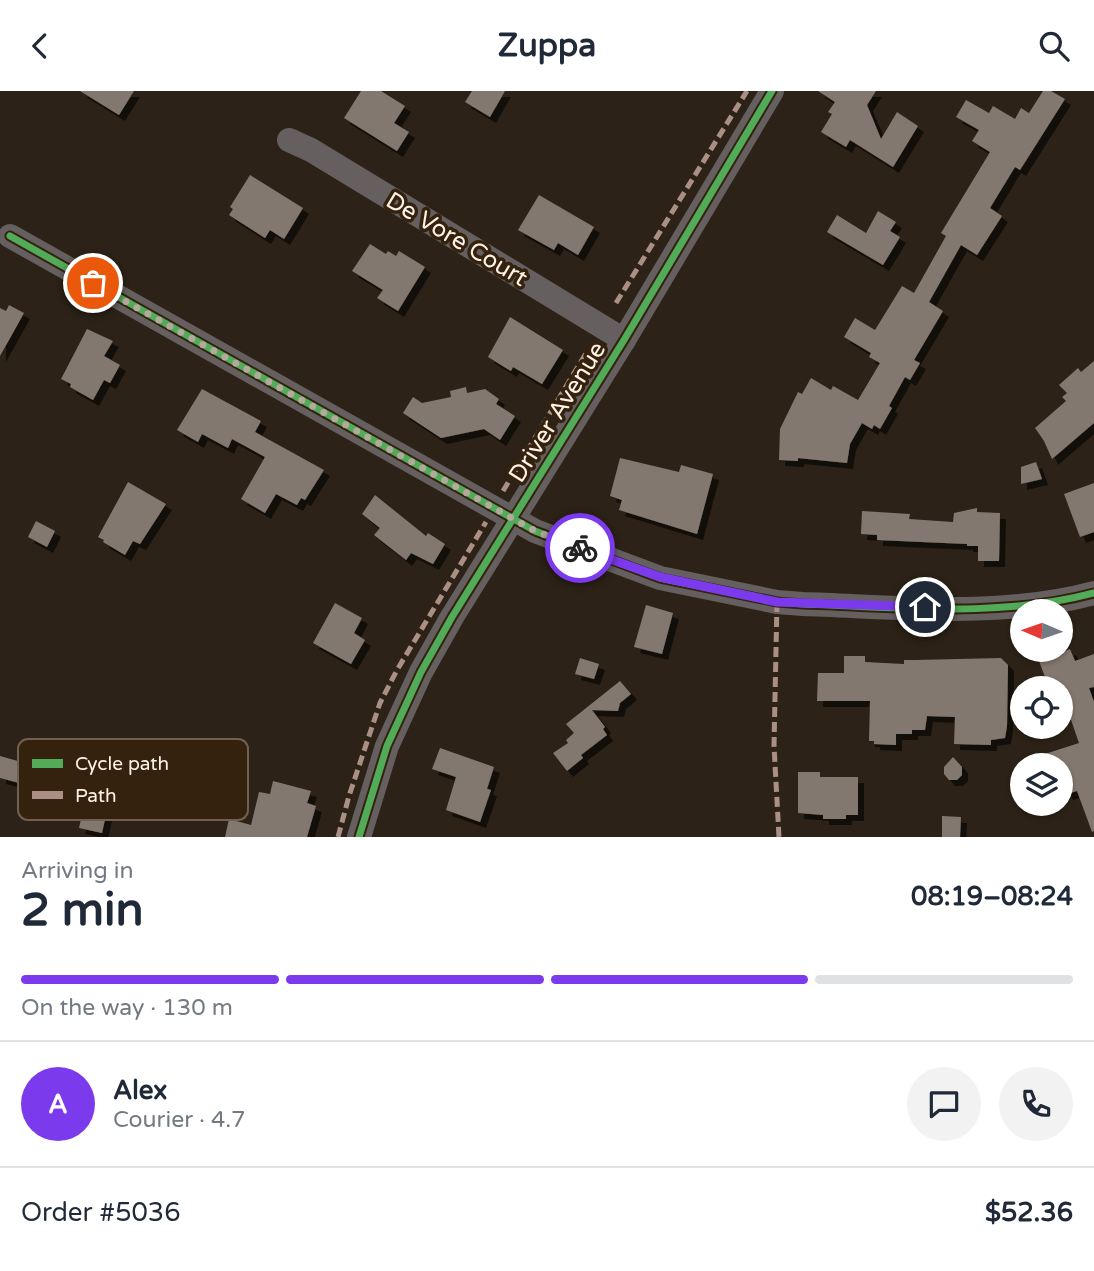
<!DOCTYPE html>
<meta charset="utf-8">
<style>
:root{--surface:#fff;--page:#f2f2f3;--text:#1f2937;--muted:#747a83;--line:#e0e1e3;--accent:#7c3aed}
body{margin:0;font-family:"Varela Round",sans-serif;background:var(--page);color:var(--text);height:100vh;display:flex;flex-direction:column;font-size:26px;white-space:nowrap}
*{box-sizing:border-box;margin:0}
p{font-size:23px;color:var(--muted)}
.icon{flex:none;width:38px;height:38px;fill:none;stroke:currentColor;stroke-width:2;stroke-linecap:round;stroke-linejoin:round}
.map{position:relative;height:746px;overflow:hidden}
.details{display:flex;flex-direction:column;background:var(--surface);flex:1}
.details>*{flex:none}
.needle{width:46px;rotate:272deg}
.buttons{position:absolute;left:1010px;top:508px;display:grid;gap:14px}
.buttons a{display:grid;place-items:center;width:63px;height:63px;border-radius:50%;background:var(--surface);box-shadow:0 2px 5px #0004;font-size:35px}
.pin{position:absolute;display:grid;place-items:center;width:60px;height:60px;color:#fff;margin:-30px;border:4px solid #fff;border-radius:50%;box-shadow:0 2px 7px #0007}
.courier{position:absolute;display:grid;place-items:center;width:70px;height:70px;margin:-35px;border:5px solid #7c3aed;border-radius:50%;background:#fff;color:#222;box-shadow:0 2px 9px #0007}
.headline em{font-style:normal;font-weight:800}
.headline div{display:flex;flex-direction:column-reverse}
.headline{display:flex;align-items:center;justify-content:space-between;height:119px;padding:0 21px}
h1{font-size:46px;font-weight:800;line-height:52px}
.bar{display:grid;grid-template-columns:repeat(4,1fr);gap:10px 7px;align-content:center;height:84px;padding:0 21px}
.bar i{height:9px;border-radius:5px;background:var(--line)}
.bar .selected{background:var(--accent)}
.bar p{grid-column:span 4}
.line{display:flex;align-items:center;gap:18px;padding:0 21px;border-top:2px solid var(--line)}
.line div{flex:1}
.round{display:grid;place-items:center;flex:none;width:74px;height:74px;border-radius:37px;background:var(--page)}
header{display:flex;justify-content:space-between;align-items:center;height:91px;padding:0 21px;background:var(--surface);font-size:32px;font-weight:800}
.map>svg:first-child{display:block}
.building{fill:#837870;filter:url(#shadow)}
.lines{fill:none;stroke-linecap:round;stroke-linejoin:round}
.minor{stroke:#65605f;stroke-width:24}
.quiet{stroke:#ac8f84;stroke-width:5;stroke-dasharray:10 5;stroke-linecap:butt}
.cycleway-casing{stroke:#34220f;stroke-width:11}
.cycleway{stroke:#51ab58;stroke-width:7}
.done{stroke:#b4a99d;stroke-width:7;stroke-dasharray:0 12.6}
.route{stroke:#7c3aed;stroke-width:9}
.labels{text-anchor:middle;stroke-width:7;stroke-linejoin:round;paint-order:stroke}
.street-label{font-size:24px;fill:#fef1e5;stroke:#34220f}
.key{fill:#34220f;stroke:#71604f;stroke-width:2}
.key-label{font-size:19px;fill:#fef1e5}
</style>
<header><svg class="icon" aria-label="back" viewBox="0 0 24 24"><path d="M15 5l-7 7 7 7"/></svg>Zuppa<svg class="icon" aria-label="search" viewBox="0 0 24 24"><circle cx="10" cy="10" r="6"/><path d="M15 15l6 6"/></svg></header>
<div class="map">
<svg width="1094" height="746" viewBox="0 0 1094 746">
<defs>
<filter id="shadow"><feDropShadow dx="6" dy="6" stdDeviation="0" flood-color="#0009"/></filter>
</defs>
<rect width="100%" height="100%" fill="#2c2217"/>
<g class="building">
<polygon points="80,0 134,0 119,24"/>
<polygon points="361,0 381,0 405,15 394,32 409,41 397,60 344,27"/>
<polygon points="472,0 505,0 490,26 465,11"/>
<polygon points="818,0 876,0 867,14 881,48 897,21 918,35 893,76 850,49 846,56 821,41 832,23 828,21 835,11"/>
<polygon points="1043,0 1051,0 1065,8 1020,79 1015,76 990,117 1002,125 977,164 961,154 929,211 943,220 914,269 920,272 910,289 905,286 889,315 892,317 880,338 874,334 872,338 862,332 850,353 847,372 798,367 798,370 779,369 780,338 798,301 802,303 811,287 831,299 833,295 858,309 880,272 869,266 871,262 844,246 855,227 875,239 902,195 914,202 946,145 941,142 990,61 972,50 979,39 956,26 966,9 989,22 993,15 1015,28 1021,17 1029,22"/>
<polygon points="250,84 303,117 284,148 270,139 265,147 229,124 233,118 230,116"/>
<polygon points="539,104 594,136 578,164 558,152 554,159 518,139"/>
<polygon points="878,120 896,131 890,140 900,146 883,174 827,141 837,124 866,142"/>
<polygon points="370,153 386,163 388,160 396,165 399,160 425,176 398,220 377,207 383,199 352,180"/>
<polygon points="9,214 24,222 0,265 0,217 6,220"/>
<polygon points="510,226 563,259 542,293 513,276 511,280 488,266"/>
<polygon points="87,238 113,250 104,265 120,274 110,292 104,289 93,309 70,296 71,293 61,288"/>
<polygon points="1094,270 1094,332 1052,368 1044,350 1035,337 1066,310 1062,306 1067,302 1059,294 1078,277 1081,281"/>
<polygon points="466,296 467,302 485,298 499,308 496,313 515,325 500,349 484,338 441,347 403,322 413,306 422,312 451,306 450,300"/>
<polygon points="202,298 261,330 255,341 324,379 305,409 301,407 297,414 276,403 265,422 241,408 265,366 232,348 228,357 202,343 198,351 177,339"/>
<polygon points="620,367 679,381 681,374 713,383 697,443 619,419 622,409 610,405"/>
<polygon points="1036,371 1042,388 1021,393 1021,376"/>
<polygon points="128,391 166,413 140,453 133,450 125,464 103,451 104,449 98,446"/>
<polygon points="1094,392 1094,441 1080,446 1064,403"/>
<polygon points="375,404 426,445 428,442 445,453 433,473 411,462 406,469 374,444 380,437 362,423"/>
<polygon points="977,417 977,421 1000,422 999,470 978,470 978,455 967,455 967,453 877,449 877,444 861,443 862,420 910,423 909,428 953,431 954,422"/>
<polygon points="36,430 55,440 47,456 28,446"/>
<polygon points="335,512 362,527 354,542 365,549 351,573 313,552"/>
<polygon points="646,514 673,522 662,563 634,556"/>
<polygon points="1070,558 1075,570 1094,563 1094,596 1089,597 1094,611 1094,740 1092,741 1077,700 1067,703 1060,687 1060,674 1021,674 1020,671 1079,652 1060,597 1049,597 1039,570"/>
<polygon points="844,565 865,565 865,571 904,573 904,569 916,569 1001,567 1008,574 1007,635 1005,647 991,649 991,654 954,653 955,626 927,625 925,639 912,639 912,643 896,643 896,654 874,653 874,650 869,650 870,610 817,610 818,582 844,582"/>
<polygon points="580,567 599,573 594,588 575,583"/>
<polygon points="620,590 631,603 620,612 618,620 592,619 605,636 603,638 607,644 581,664 583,667 567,680 553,662 568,652 566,649 574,642 566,633"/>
<polygon points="440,657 494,676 487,698 491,699 480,731 446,719 456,686 432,678"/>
<polygon points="0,665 32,674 27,694 0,687"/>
<polygon points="953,666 962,676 962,684 957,689 949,689 944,683 944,676"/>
<polygon points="798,681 820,681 820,686 858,686 858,724 846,724 846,728 823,728 823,724 798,722"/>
<polygon points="273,690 311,700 307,712 316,715 307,746 225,746 229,728 251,734 259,701 270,703"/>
<polygon points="86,705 109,710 102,742 79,737"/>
<polygon points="942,725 961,726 960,746 942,746"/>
</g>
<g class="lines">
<g class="minor">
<polyline points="289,49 311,59 624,249"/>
<path d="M10 145 535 440 660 487 777 511 803 513C900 516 1000 527 1094 502"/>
<polyline points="359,746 387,655 421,581 452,526 624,249 772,0"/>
</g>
<g class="quiet">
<polyline points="616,212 747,0"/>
<polyline points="503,400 588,259"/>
<polyline points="777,511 774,655 779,746"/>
<polyline points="338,746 349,705 380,612 397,579 486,431"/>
</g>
<g class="cycleway-casing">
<g id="cycleway">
<path d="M10 145 535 440 660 487 777 511 803 513C900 516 1000 527 1094 502"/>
<polyline points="359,746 387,655 421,581 452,526 624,249 772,0"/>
</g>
</g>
<use href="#cycleway" class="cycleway"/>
</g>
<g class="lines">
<polyline class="done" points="93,192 535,440 580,457"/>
<polyline class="route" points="580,457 660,486 777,511 925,516"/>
</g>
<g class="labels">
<g class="street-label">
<text transform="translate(457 148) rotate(31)" y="8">De Vore Court</text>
<text transform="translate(557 321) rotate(-58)" y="8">Driver Avenue</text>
</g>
</g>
<rect x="18" y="648" width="230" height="81" rx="10" class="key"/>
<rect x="32" y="668" width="31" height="9" fill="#51ab58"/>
<rect x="32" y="700" width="31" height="8" fill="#ac8f84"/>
<g class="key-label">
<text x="75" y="679">Cycle path</text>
<text x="75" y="711">Path</text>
</g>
</svg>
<div class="buttons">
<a><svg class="needle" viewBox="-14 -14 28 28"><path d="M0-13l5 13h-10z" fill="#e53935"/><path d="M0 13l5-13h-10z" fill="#747a83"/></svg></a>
<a><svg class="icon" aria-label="locate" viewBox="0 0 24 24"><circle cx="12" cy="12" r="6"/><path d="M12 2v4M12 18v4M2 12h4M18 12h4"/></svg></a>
<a><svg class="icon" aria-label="layers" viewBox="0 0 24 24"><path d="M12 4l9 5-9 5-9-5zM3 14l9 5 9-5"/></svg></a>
</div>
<div class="pin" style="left:93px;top:192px;background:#ea580c"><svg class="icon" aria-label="bag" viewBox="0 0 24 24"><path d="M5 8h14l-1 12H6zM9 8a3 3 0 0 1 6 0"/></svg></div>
<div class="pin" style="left:925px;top:516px;background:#1f2937"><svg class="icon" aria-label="home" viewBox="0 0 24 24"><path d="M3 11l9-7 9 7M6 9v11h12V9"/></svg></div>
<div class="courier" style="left:580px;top:457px"><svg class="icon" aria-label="bike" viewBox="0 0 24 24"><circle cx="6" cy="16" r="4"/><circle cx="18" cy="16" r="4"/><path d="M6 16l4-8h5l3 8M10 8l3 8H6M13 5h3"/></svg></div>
</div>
<section class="details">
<div class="headline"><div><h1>2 min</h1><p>Arriving in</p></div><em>08:19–08:24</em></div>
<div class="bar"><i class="selected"></i><i class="selected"></i><i class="selected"></i><i></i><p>On the way · 130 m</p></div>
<div class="line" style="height:126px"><b class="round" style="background:var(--accent);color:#fff">A</b><div><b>Alex</b><p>Courier · 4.7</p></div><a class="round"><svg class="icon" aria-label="chat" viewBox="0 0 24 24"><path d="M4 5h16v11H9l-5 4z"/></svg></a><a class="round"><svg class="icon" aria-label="phone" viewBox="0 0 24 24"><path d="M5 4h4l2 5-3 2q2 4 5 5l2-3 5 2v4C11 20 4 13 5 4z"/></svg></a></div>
<div class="line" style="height:91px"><div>Order #5036</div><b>$52.36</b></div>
</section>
